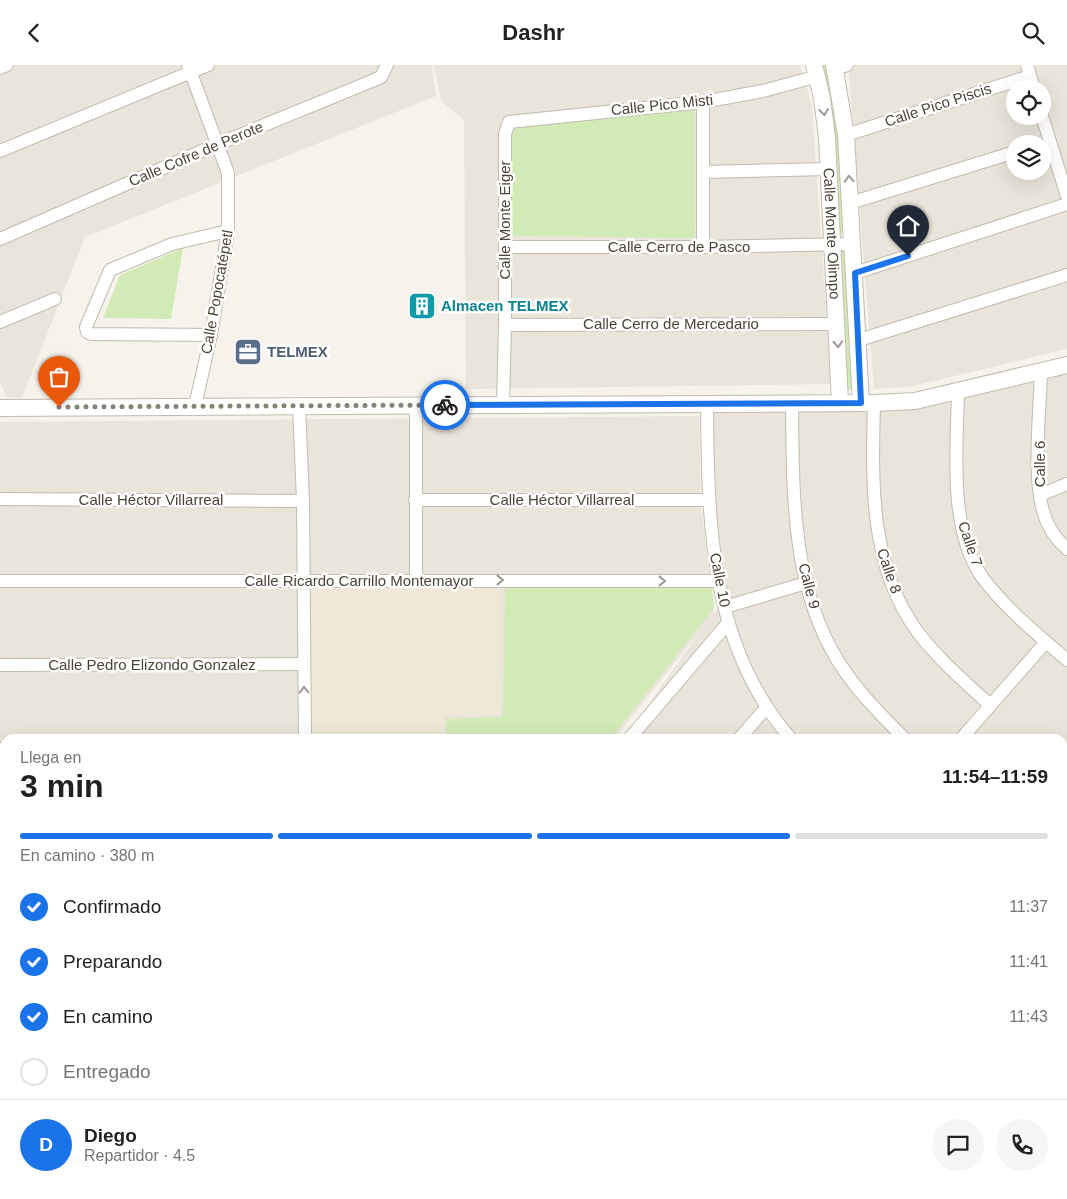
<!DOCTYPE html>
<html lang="es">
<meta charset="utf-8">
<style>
:root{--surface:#fff;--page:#f6f6f6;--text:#202124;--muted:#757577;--line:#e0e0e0;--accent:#1a73e8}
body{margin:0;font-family:Arial,sans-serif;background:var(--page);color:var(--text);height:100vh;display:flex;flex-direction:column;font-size:19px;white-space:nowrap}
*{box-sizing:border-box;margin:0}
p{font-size:16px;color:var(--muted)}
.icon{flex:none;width:28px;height:28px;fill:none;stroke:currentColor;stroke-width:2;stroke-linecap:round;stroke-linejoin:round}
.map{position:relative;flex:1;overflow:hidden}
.drawer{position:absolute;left:0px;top:669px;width:1068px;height:466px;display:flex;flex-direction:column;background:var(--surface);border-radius:15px 15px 0 0;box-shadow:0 5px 20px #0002}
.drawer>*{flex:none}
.buttons{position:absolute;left:1006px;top:15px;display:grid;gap:10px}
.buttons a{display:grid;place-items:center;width:45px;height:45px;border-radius:50%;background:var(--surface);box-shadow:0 5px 20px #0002;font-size:25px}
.pin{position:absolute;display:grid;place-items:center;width:42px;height:42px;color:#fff;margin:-51px -21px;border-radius:50% 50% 50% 0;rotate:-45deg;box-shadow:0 0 5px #0007}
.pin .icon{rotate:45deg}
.courier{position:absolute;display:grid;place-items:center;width:50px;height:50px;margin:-25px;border:4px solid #1a73e8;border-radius:50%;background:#fff;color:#222;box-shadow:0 1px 6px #0007}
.summary em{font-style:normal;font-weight:600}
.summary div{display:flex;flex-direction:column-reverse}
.summary{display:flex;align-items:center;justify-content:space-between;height:85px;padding:0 20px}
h1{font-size:32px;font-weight:600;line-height:38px}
.bar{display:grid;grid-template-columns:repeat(4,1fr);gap:8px 5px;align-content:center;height:60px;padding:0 20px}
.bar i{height:6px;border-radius:4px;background:var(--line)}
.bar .on{background:var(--accent)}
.bar p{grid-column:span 4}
.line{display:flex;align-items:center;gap:12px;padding:0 20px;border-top:1px solid var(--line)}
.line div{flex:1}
.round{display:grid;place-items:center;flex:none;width:52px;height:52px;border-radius:26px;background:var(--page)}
ol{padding:0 20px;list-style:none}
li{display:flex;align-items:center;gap:15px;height:55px}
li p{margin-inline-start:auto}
li .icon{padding:5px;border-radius:50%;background:var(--accent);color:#fff;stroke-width:4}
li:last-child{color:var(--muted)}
li i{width:28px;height:28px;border:2px solid var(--line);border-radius:50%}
header{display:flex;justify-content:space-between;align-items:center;height:65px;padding:0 20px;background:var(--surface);font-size:22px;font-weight:600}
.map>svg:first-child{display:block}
.residential{fill:#eae5da;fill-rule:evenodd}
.education{fill:#efe8d6}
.green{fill:#d2eab5}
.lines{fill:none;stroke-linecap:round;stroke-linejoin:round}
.minor-casing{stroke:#c2bbae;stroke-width:14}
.tertiary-casing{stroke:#c2bbae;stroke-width:18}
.minor{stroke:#fff;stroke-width:12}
.tertiary{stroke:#fff;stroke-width:16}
.oneway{stroke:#9c9892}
.done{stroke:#878178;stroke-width:5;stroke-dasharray:0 9}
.route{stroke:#1a73e8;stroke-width:6}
.labels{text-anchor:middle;stroke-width:5;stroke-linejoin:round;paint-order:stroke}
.street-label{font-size:15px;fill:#4b4439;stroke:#fff}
.culture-label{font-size:15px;font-weight:bold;fill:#0d838f;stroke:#fff;text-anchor:start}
.service-label{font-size:15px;font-weight:bold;fill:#4e5e75;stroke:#fff;text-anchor:start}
</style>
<header><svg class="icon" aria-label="back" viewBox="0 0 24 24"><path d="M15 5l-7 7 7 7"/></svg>Dashr<svg class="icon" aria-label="search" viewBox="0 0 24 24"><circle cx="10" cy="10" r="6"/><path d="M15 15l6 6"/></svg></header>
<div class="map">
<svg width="1067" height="1134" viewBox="0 0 1067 1134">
<rect width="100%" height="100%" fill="#f6f3ec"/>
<g class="residential">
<polygon points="0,0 432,0 436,31 85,172 22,333 6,332 0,316"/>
<polygon points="434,0 800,0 812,41 831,319 466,324 464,55 441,36"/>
<path d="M846 0H1067V284L909 322 874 324 849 9ZM1015 24H1042V51H1015ZM1015 79H1042V106H1015Z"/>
<polygon points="1067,298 1067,1134 582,1134 586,1130 1062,1130 1062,674 624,674 704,561 614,674 5,674 5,1130 151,1130 151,1134 0,1134 0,357 699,351 701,440 714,549 720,540 710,339 913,335"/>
<polygon points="171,1130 510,1130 515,1134 170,1134"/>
</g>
<polygon class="education" points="501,518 500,649 444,650 444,674 311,674 311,522"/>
<g class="green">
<polygon points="816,0 825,0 836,31 843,168 836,171"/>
<polygon points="694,40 695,173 513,171 509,61"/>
<polygon points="183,183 171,254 103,253 120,210"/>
<polygon points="845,184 854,325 847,324 837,185"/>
<polygon points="505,519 712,520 714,543 610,674 446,674 446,654 503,652"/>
<rect x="12" y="1130" width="139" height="4"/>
</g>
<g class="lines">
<g class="minor-casing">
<g id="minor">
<polyline points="188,0 228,108 228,166 211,270 195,341"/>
<polyline points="1027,0 1034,24"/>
<polyline points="0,3 7,0"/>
<polyline points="835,4 847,0"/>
<polyline points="703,37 703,182"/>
<polyline points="1042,51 1067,131"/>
<polyline points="846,70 1030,11"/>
<polyline points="0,86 208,0"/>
<polyline points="704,107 829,104"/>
<polyline points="850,138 1015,87"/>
<polyline points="0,174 218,79 372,16 381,12 387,0"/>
<polyline points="506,182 703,182 853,179"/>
<polyline points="855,208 1067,139"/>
<polyline points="0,257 55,234"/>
<polyline points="505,260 837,259"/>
<polyline points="211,270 91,269 87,267 86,262 110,205 172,179 228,166"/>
<polyline points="859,275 1067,210"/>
<path d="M1041 307C1040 345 1032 414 1044 449 1048 463 1056 474 1067 484"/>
<path d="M958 326C957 383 948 463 982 512 1005 543 1038 570 1067 595"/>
<path d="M874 338C872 416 869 500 917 566 937 593 965 617 990 640"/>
<polyline points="416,340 416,515"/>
<polyline points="503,340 505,260 505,69 509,57 703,37 763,26 818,11"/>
<path d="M707 340C708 457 709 580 791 674"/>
<path d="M792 340C793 425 791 520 838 596 856 625 881 650 905 674"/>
<polyline points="299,341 303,436 305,674"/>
<polyline points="1040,430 1067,419"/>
<polyline points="0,434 303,436"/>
<polyline points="415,435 708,435"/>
<polyline points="0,516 718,516"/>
<polyline points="725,542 806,518"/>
<polyline points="0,600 303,599"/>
<polyline points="629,674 728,558"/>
<polyline points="739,674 766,643"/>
<polyline points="961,674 1046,577"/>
<polyline points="0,684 5,684"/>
<polyline points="1062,690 1067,685"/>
<polyline points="0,764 5,764"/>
<polyline points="1062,804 1067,808"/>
<polyline points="0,832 5,832"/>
<polyline points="1062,916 1067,920"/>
<polyline points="0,1009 5,1009"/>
<polyline points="1062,1024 1067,1028"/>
<polyline points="0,1074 5,1074"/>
<polyline points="803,1130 808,1134"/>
<polyline points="929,1130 933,1134"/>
<polyline points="1060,1130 1065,1134"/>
<polyline points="5,1134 5,1130"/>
<polyline points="160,1134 161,1130"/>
<polyline points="228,1134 229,1130"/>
<polyline points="300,1134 301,1130"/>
<polyline points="375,1134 377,1130"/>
<polyline points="457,1134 459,1130"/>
<polyline points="575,1134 579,1130"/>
<polyline points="684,1134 688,1130"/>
</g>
</g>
<g class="tertiary-casing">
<g id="tertiary">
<path id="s1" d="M814 0 822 33 827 73 840 338"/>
<polyline points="834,0 846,70 861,338"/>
<polyline points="0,343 874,338 915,336 1067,300"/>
<polyline points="0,936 5,936"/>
<polyline points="537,1130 541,1134"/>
</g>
</g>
<use href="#minor" class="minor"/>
<use href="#tertiary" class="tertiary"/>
</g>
<defs><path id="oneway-chevron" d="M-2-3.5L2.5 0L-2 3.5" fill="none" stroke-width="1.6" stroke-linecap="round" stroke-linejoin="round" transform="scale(1.25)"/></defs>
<g class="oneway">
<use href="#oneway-chevron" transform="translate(824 47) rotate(83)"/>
<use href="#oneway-chevron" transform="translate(849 114) rotate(-94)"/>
<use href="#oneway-chevron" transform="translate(838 279) rotate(87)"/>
<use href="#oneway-chevron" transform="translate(500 515)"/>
<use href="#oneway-chevron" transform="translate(662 516)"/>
<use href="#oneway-chevron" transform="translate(304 625) rotate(-91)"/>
</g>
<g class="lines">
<polyline class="done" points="59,342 445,340"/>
<polyline class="route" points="445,340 861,338 855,208 908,191"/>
</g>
<defs>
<g id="building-square" transform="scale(1.4375)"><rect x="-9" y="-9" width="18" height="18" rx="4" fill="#0f9aa8" stroke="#fff"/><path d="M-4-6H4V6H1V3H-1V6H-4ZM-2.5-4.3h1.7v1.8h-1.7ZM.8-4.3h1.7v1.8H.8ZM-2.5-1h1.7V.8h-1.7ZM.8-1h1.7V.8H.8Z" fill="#fff"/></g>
<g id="office-square" transform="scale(1.4375)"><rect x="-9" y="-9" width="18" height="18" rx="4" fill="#5c6f8a" stroke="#fff"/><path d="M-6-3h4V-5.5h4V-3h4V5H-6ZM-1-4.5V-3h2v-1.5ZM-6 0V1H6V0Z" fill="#fff"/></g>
</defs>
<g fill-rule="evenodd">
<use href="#building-square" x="422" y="241"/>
<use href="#office-square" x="248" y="287"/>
</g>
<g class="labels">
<g class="street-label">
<text transform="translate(662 40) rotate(-6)" y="5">Calle Pico Misti</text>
<text transform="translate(938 40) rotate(-18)" y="5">Calle Pico Piscis</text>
<text transform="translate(196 89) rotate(-23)" y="5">Calle Cofre de Perote</text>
<text transform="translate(505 155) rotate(-90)" y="5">Calle Monte Eiger</text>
<text dy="5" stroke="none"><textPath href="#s1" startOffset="170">Calle Monte Olimpo</textPath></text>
<text x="679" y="187">Calle Cerro de Pasco</text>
<text transform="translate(217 227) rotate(-80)" y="5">Calle Popocatépetl</text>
<text x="671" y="264">Calle Cerro de Mercedario</text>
<text transform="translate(1040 399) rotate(-90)" y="5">Calle 6</text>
<text x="151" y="440">Calle Héctor Villarreal</text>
<text x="562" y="440">Calle Héctor Villarreal</text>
<text transform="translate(970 479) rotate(71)" y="5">Calle 7</text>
<text transform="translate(889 506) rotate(71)" y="5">Calle 8</text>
<text transform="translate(720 515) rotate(79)" y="5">Calle 10</text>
<text x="359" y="521">Calle Ricardo Carrillo Montemayor</text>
<text transform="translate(809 521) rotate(75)" y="5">Calle 9</text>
<text x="152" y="605">Calle Pedro Elizondo Gonzalez</text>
</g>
<g class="culture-label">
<text x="441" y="246">Almacen TELMEX</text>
</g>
<g class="service-label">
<text x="267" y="292">TELMEX</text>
</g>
</g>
</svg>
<div class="buttons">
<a><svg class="icon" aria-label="locate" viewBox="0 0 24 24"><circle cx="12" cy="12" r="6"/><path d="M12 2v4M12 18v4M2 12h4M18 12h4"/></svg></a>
<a><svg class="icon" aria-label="layers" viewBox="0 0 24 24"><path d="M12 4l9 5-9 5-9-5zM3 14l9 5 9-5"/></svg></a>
</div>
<div class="pin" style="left:59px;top:342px;background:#ea580c"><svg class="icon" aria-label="bag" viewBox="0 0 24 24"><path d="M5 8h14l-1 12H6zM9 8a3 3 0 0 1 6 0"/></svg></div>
<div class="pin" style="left:908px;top:191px;background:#1f2937"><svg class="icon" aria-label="home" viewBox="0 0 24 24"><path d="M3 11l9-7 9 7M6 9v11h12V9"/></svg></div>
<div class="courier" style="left:445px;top:340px"><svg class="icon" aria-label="bike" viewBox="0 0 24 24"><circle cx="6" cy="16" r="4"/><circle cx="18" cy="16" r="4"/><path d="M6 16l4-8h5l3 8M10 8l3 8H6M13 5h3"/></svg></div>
<section class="drawer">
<div class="summary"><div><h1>3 min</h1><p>Llega en</p></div><em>11:54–11:59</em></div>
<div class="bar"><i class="on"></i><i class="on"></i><i class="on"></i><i></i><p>En camino · 380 m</p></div>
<ol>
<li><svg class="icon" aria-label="check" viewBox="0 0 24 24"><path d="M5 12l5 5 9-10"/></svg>Confirmado<p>11:37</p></li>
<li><svg class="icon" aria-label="check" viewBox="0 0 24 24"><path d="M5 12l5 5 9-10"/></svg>Preparando<p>11:41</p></li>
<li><svg class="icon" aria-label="check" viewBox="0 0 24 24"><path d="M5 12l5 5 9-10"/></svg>En camino<p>11:43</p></li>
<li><i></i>Entregado</li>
</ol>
<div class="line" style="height:90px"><b class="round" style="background:var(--accent);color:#fff">D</b><div><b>Diego</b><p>Repartidor · 4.5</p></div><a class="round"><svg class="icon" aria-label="chat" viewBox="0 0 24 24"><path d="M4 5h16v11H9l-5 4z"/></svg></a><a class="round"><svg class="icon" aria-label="phone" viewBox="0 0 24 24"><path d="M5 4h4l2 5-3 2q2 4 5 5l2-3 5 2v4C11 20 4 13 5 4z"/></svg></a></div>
</section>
</div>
